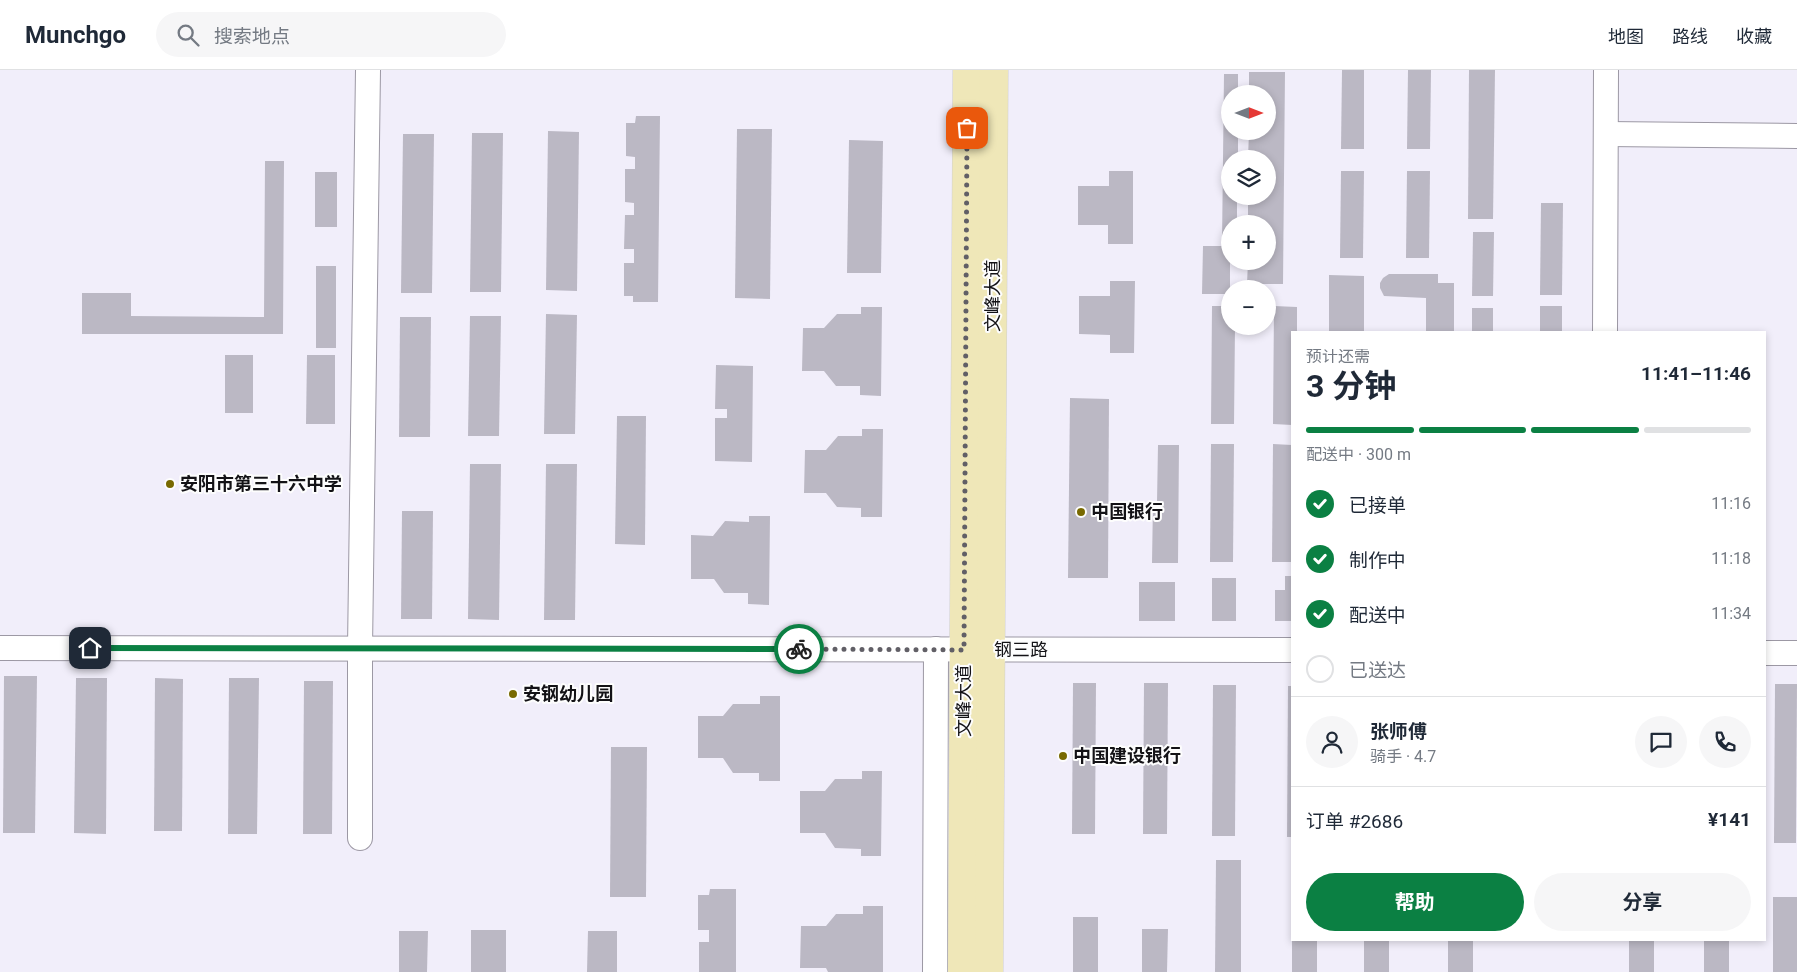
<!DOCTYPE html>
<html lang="zh">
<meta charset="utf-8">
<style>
:root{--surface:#fff;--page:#f6f6f7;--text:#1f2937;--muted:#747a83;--line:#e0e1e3;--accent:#0b8043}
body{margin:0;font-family:Roboto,"Noto Sans SC",sans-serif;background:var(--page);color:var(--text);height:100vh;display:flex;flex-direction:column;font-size:19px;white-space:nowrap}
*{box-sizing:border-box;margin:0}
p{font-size:16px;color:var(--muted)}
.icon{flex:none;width:28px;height:28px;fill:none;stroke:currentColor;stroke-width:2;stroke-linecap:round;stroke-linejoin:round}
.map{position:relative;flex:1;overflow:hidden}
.drawer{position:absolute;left:1291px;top:261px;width:475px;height:610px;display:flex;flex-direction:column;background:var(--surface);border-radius:0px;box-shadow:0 2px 8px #0003}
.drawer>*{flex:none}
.needle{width:32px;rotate:90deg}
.fabs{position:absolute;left:1221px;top:15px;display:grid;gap:10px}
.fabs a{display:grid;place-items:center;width:55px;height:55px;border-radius:50%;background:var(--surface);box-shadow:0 2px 8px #0003;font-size:25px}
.pin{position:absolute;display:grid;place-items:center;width:42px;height:42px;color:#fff;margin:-21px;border-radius:10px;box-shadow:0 2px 8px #0006}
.courier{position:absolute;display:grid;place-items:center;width:50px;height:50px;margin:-25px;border:4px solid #0b8043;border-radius:50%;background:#fff;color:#222;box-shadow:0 1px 6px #0007}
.head em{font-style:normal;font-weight:700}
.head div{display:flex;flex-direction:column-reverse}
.head{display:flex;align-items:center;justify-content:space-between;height:85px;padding:0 15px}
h1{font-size:32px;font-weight:700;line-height:38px}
.bar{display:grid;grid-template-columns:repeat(4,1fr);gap:8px 5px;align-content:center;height:60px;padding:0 15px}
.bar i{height:6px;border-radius:4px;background:var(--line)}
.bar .on{background:var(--accent)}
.bar p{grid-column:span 4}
.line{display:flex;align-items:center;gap:12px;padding:0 15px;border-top:1px solid var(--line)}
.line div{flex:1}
.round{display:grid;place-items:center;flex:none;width:52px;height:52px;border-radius:26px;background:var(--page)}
ol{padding:0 15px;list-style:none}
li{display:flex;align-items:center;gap:15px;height:55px}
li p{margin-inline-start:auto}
li .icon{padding:5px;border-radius:50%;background:var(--accent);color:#fff;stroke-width:4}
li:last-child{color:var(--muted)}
li i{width:28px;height:28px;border:2px solid var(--line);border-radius:50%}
.button{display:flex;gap:10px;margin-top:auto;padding:10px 15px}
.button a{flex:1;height:58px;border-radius:30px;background:var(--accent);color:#fff;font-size:20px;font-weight:700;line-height:58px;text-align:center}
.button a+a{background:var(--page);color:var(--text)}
header{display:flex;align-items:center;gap:30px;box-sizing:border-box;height:70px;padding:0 25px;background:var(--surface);border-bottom:1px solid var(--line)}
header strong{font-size:24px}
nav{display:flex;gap:28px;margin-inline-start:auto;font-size:18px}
.search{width:350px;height:45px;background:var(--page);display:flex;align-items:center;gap:12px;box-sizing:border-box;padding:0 18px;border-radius:28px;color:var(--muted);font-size:19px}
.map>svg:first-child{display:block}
.building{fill:#bbb8c4}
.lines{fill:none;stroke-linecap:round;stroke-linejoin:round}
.minor-casing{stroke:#9c98a4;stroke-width:26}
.major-casing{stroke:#d0d0d0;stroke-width:29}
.minor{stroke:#fff;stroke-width:24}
.major{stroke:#efe7b8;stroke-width:28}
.done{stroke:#615f66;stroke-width:5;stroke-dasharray:0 9}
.route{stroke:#0b8043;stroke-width:6}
.poi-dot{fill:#786900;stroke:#fdfdfd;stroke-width:2}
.labels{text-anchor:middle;stroke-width:4;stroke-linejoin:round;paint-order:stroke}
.street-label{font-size:18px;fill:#131216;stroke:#fdfdfd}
.poi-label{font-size:18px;font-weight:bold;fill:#131216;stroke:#fdfdfd;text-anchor:start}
</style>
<header>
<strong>Munchgo</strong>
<div class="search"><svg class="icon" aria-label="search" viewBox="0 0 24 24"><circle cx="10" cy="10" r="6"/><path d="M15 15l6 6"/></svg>搜索地点</div>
<nav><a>地图</a><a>路线</a><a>收藏</a></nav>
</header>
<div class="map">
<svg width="1797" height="902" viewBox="0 0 1797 902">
<rect width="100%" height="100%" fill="#f1eefa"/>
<g class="building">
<polygon points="1342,0 1364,0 1364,79 1341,79"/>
<polygon points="1408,0 1431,0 1430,79 1407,79"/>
<polygon points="1469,0 1495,0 1493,149 1468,149"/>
<polygon points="1249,2 1285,2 1283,214 1247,214 1248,191 1268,191 1268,154 1248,154 1248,126 1268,126 1268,89 1248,89 1249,61 1268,61 1268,24 1249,24"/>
<polygon points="1224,4 1238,4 1238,24 1230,24 1230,61 1238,61 1238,89 1230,89 1230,126 1237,126 1237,154 1230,154 1230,173 1222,173"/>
<polygon points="636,46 660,46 658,232 633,232 633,226 624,226 624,193 634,193 634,179 624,179 625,145 634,145 634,133 625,132 625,99 635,99 635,87 626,86 626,53 635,53"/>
<polygon points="737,59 772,59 770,229 735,228"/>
<polygon points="548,61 579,62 577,221 546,220"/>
<polygon points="472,63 503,63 501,222 470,222"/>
<polygon points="403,64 434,64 432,223 401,223"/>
<polygon points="849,70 883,71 881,203 847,203"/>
<polygon points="265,91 284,91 283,264 82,264 82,223 131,223 131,246 264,247"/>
<polygon points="1109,101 1133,101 1133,174 1108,174 1108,155 1078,155 1078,116 1109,116"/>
<polygon points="1341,101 1364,101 1363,188 1340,188"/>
<polygon points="1407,101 1430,101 1429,188 1406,188"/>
<rect x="315" y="102" width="22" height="55"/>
<polygon points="1541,133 1563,133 1562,225 1540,225"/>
<polygon points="1473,162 1494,162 1493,226 1472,226"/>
<polygon points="1203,176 1230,176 1230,224 1202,224"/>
<rect x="316" y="196" width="20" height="82"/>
<polygon points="1389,204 1438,204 1438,213 1454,213 1454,262 1426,262 1426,228 1384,226 1380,218 1380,213 1383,208"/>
<polygon points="1329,205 1364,206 1364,262 1329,262"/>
<polygon points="1110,211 1135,211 1134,283 1110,283 1110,265 1079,264 1079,226 1110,226"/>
<polygon points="1212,236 1230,236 1230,256 1235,256 1234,354 1211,354"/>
<polygon points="1274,236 1297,237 1297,262 1292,262 1292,355 1273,354"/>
<rect x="1540" y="236" width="22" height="26"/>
<polygon points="861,237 882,237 881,326 860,325 860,316 836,316 824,301 802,301 803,258 824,258 837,244 861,244"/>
<rect x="1472" y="238" width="21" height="24"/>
<polygon points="546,244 577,245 575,364 544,364"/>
<polygon points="470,246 501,246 499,366 468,366"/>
<polygon points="400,247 431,247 430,367 399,367"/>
<rect x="225" y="285" width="28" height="58"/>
<polygon points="307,285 335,285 335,354 306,354"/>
<polygon points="716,295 753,296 752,392 715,391 715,348 727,348 727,339 715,339"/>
<polygon points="1070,328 1109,329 1108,508 1068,508"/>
<polygon points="617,346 646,346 645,475 615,474"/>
<polygon points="862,359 883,359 882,447 861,447 861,438 837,437 826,423 804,423 805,380 826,380 838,366 862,366"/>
<polygon points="1211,374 1234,374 1233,492 1210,492"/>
<polygon points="1273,374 1292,375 1292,492 1272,492"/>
<polygon points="1158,375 1179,375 1178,493 1152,493 1153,432 1157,432"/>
<polygon points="470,394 501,394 499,550 468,549"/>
<polygon points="546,394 577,394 575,550 544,550"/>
<polygon points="402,441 433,441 432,549 401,549"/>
<polygon points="749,446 770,446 769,535 748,534 748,523 724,523 714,509 691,509 691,465 713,466 725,451 749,452"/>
<polygon points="1285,506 1292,506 1292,551 1275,551 1275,520 1285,520"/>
<rect x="1212" y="508" width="24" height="43"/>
<rect x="1139" y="512" width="36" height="39"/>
<polygon points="4,606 37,606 35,763 3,763"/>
<polygon points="76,608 107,608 106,764 74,763"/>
<polygon points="155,608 183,609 182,761 154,761"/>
<polygon points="229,608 259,608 257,764 228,764"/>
<polygon points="304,611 333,611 332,764 303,764"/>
<polygon points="1073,613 1096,613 1095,764 1072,764"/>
<polygon points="1144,613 1168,613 1167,764 1143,764"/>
<polygon points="1775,614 1797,614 1796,773 1774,773"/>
<polygon points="1213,615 1236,615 1235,766 1212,766"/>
<polygon points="1288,616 1292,616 1292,767 1287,767"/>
<polygon points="760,626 780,626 780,711 759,711 759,703 733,703 723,688 698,688 698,646 723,646 733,634 760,634"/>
<polygon points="611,677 647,677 646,827 610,827"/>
<polygon points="862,701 882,701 881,786 861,786 861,779 835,778 825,763 800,763 800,721 825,721 835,709 862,709"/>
<polygon points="1216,790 1241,790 1241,902 1215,902"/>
<polygon points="710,819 736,819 736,902 699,902 699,872 709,872 709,860 698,860 698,825 709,825"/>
<rect x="1773" y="827" width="24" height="75"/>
<polygon points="863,836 883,836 883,902 828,902 826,898 800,898 801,856 826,856 836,844 863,844"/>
<rect x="1073" y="847" width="25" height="55"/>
<polygon points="1142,859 1168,859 1167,902 1142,902"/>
<rect x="471" y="860" width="35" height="42"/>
<polygon points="399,861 428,861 427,902 399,902"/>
<polygon points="588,861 617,861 617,902 587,902"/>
<rect x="1292" y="870" width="25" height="32"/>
<rect x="1364" y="870" width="25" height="32"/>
<rect x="1448" y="870" width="25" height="32"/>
<rect x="1629" y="870" width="25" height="32"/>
<rect x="1704" y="870" width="25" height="32"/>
</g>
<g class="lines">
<g class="minor-casing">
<g id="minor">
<polyline points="1606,64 1797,66"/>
<polyline points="1605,262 1606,0"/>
<polyline points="0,578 1292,580"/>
<polyline points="1765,583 1797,583"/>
<polyline points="360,768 360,578 368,0"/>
<polyline points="935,902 936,579"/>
</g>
</g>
<g class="major-casing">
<g id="major">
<polyline points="962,902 967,0"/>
<polyline points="989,902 994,0"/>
</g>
</g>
<use href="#minor" class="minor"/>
<use href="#major" class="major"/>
</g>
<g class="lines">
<polyline class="done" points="799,579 964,580 967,58"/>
<polyline class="route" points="90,578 799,579"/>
</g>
<g class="poi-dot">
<circle cx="170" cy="414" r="5"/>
<circle cx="1081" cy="442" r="5"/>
<circle cx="513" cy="624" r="5"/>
<circle cx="1063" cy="686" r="5"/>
</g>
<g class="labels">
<g class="street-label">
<text transform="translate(993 226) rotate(-90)" y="6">文峰大道</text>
<text x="1021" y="586">钢三路</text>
<text transform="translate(964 631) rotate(-90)" y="6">文峰大道</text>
</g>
<g class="poi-label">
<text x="180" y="420">安阳市第三十六中学</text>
<text x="1091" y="448">中国银行</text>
<text x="523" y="630">安钢幼儿园</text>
<text x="1073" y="692">中国建设银行</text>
</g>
</g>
</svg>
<div class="fabs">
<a><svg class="needle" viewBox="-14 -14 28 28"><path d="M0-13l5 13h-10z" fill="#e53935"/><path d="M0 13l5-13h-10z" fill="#747a83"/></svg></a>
<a><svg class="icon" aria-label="layers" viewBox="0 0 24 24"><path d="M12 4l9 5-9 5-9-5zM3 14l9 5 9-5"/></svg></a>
<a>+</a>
<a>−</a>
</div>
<div class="pin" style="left:967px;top:58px;background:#ea580c"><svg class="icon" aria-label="bag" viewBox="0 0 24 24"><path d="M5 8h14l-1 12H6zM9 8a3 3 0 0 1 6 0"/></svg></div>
<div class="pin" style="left:90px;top:578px;background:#1f2937"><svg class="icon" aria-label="home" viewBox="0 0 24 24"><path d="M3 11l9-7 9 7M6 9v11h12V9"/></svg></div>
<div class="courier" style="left:799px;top:579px"><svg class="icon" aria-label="bike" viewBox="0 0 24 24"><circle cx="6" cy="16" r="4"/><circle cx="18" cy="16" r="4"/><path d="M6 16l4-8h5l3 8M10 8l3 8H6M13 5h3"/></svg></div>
<section class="drawer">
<div class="head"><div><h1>3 分钟</h1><p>预计还需</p></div><em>11:41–11:46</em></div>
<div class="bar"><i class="on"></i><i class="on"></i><i class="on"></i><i></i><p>配送中 · 300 m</p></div>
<ol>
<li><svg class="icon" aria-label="check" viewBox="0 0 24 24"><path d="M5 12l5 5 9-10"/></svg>已接单<p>11:16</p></li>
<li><svg class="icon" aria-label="check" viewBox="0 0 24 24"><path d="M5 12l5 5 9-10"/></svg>制作中<p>11:18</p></li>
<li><svg class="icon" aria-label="check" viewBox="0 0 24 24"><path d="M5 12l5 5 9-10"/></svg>配送中<p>11:34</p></li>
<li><i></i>已送达</li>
</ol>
<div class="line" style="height:90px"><a class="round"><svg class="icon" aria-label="person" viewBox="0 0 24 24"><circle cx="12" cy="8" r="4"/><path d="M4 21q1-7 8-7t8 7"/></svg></a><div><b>张师傅</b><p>骑手 · 4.7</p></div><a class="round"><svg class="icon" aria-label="chat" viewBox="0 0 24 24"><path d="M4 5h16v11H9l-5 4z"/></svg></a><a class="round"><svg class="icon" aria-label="phone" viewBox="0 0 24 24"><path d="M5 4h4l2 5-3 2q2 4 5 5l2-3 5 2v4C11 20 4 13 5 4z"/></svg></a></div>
<div class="line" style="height:65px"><div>订单 #2686</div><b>¥141</b></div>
<div class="button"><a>帮助</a><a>分享</a></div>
</section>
</div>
